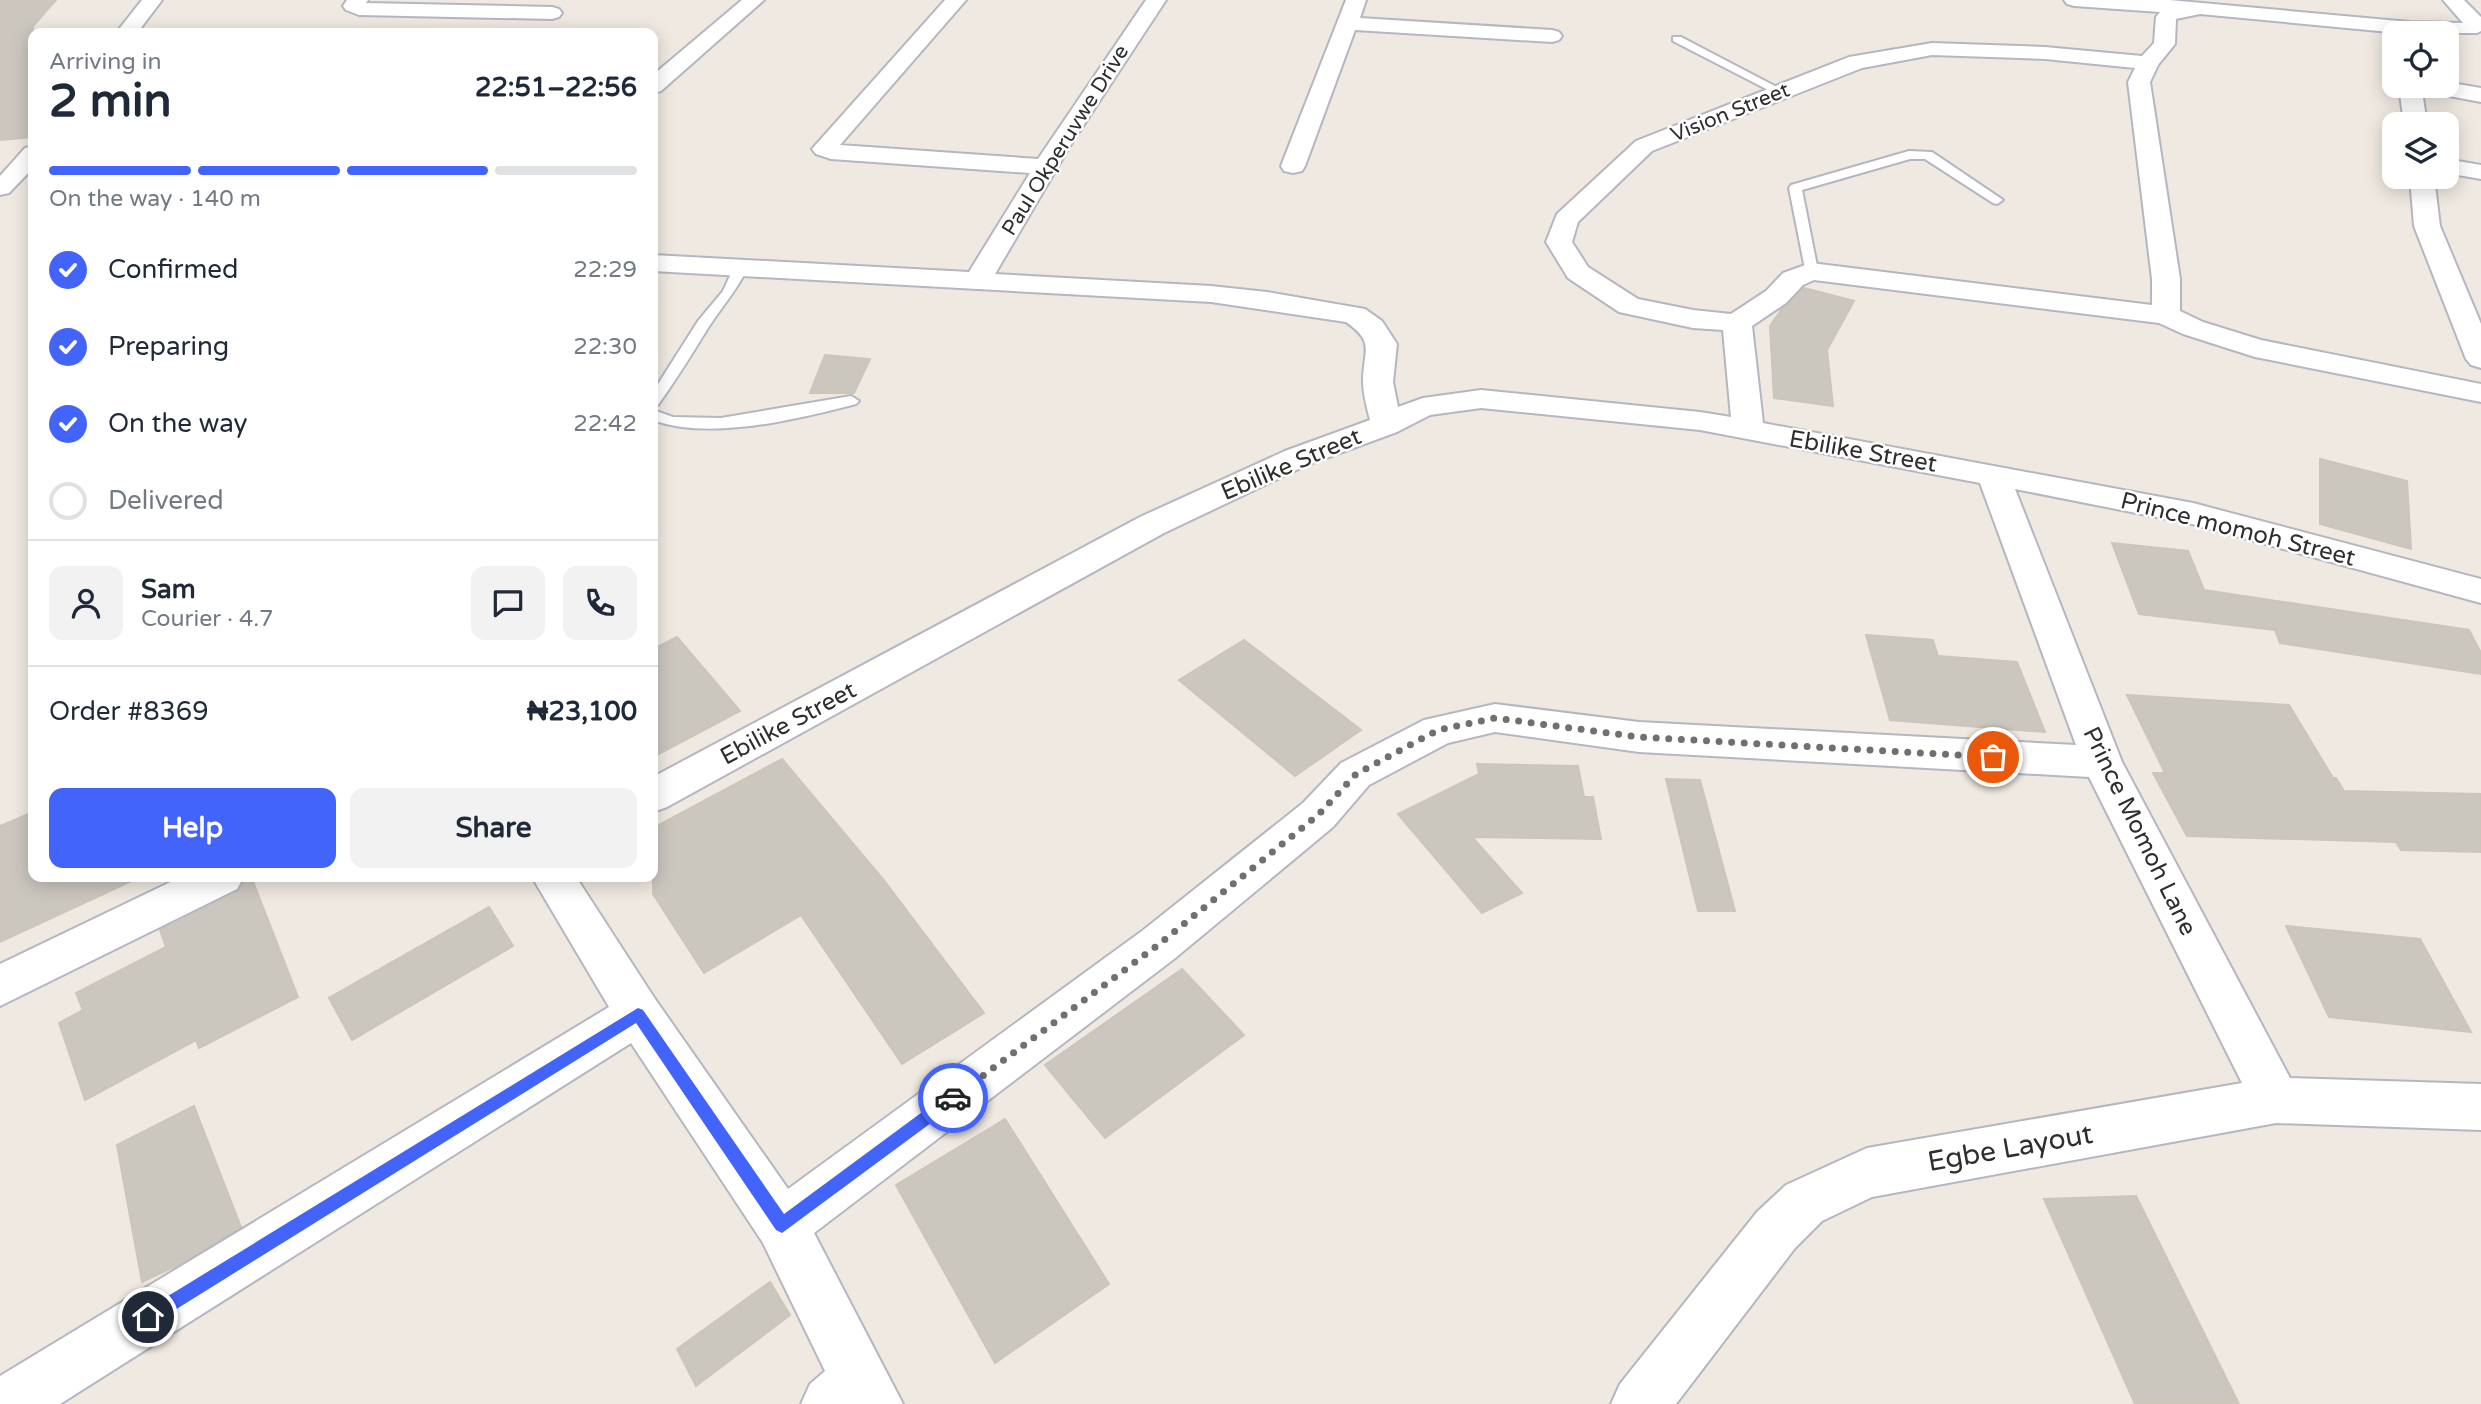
<!DOCTYPE html>
<meta charset="utf-8">
<style>
:root{--surface:#fff;--page:#f2f2f3;--text:#1f2937;--muted:#747a83;--line:#e0e1e3;--accent:#4264fb}
body{margin:0;font-family:"Varela Round",sans-serif;background:var(--page);color:var(--text);height:100vh;display:flex;flex-direction:column;font-size:26px;white-space:nowrap}
*{box-sizing:border-box;margin:0}
p{font-size:23px;color:var(--muted)}
.icon{flex:none;width:38px;height:38px;fill:none;stroke:currentColor;stroke-width:2;stroke-linecap:round;stroke-linejoin:round}
.map{position:relative;flex:1;overflow:hidden}
.side{position:absolute;left:28px;top:28px;width:630px;height:854px;display:flex;flex-direction:column;background:var(--surface);border-radius:14px;box-shadow:0 4px 18px #0003}
.side>*{flex:none}
.controls{position:absolute;left:2382px;top:21px;display:grid;gap:14px}
.controls a{display:grid;place-items:center;width:77px;height:77px;border-radius:14px;background:var(--surface);box-shadow:0 4px 18px #0003;font-size:35px}
.pin{position:absolute;display:grid;place-items:center;width:60px;height:60px;color:#fff;margin:-30px;border:4px solid #fff;border-radius:50%;box-shadow:0 2px 7px #0007}
.courier{position:absolute;display:grid;place-items:center;width:70px;height:70px;margin:-35px;border:5px solid #4264fb;border-radius:50%;background:#fff;color:#222;box-shadow:0 2px 9px #0007}
.head em{font-style:normal;font-weight:700}
.head div{display:flex;flex-direction:column-reverse}
.head{display:flex;align-items:center;justify-content:space-between;height:119px;padding:0 21px}
h1{font-size:46px;font-weight:700;line-height:52px}
.bar{display:grid;grid-template-columns:repeat(4,1fr);gap:10px 7px;align-content:center;height:84px;padding:0 21px}
.bar i{height:9px;border-radius:5px;background:var(--line)}
.bar .current{background:var(--accent)}
.bar p{grid-column:span 4}
.line{display:flex;align-items:center;gap:18px;padding:0 21px;border-top:2px solid var(--line)}
.line div{flex:1}
.round{display:grid;place-items:center;flex:none;width:74px;height:74px;border-radius:14px;background:var(--page)}
ol{padding:0 21px;list-style:none}
li{display:flex;align-items:center;gap:21px;height:77px}
li p{margin-inline-start:auto}
li .icon{padding:7px;border-radius:50%;background:var(--accent);color:#fff;stroke-width:4}
li:last-child{color:var(--muted)}
li i{width:38px;height:38px;border:4px solid var(--line);border-radius:50%}
.action{display:flex;gap:14px;margin-top:auto;padding:14px 21px}
.action a{flex:1;height:80px;border-radius:14px;background:var(--accent);color:#fff;font-size:28px;font-weight:700;line-height:80px;text-align:center}
.action a+a{background:var(--page);color:var(--text)}
.map>svg:first-child{display:block}
.building{fill:#cbc7bf;stroke:#cbc5ba;stroke-width:2}
.lines{fill:none;stroke-linecap:round;stroke-linejoin:round}
.service-casing{stroke:#b4b7c1;stroke-width:4}
.minor-casing{stroke:#b4b7c1;stroke-width:4}
.service{fill:#fff;fill-rule:evenodd}
.minor{fill:#fff;fill-rule:evenodd}
.route{fill:#4264fb}
.done{stroke:#726f6d;stroke-width:7;stroke-dasharray:0 12.6}
.labels{text-anchor:middle;stroke-width:5;stroke-linejoin:round;paint-order:stroke}
.far-street-label{font-size:21px;fill:#2e2e2e;stroke:#fff}
.street-label{font-size:24px;fill:#2e2e2e;stroke:#fff}
.near-street-label{font-size:28px;fill:#2e2e2e;stroke:#fff}
</style>
<div class="map">
<svg width="2481" height="1404" viewBox="0 0 2481 1404">
<rect width="100%" height="100%" fill="#efe9e1"/>
<g class="building">
<polygon points="0,0 56,0 33,26 33,137 0,140"/>
<polygon points="1804,288 1854,301 1827,350 1833,406 1774,398 1770,326 1781,310"/>
<polygon points="825,355 870,359 854,393 810,393"/>
<polygon points="2320,459 2407,481 2411,549 2320,524"/>
<polygon points="2112,543 2188,551 2204,590 2469,630 2481,653 2481,674 2280,643 2275,630 2139,614"/>
<polygon points="1866,635 1933,640 1938,656 2017,662 2045,732 1890,720"/>
<polygon points="677,637 740,711 653,757 653,649"/>
<polygon points="1244,640 1361,730 1295,776 1179,680"/>
<polygon points="2127,695 2289,705 2333,778 2336,778 2344,791 2481,794 2481,852 2401,850 2396,842 2187,836 2153,773 2165,773"/>
<polygon points="782,759 883,879 984,1013 902,1064 801,915 704,973 653,894 653,828"/>
<polygon points="1477,764 1578,766 1584,797 1593,797 1601,839 1472,837 1522,893 1482,913 1398,814 1479,774"/>
<polygon points="1666,779 1700,780 1735,911 1698,911"/>
<polygon points="33,812 33,877 140,877 0,942 0,826"/>
<polygon points="252,879 298,997 199,1048 196,1040 85,1100 59,1023 83,1010 76,993 166,947 160,930 238,891 243,883"/>
<polygon points="489,907 513,946 352,1040 329,998"/>
<polygon points="2286,926 2420,939 2471,1032 2329,1017"/>
<polygon points="1182,969 1244,1035 1105,1138 1045,1065"/>
<polygon points="194,1106 241,1227 178,1265 142,1282 117,1145"/>
<polygon points="1005,1119 1109,1284 995,1363 896,1185"/>
<polygon points="2136,1196 2239,1404 2135,1404 2044,1199"/>
<polygon points="770,1282 790,1315 696,1386 677,1349"/>
</g>
<g class="lines">
<g class="service-casing">
<g id="service">
<polygon points="1673,37 1681,37 1786,92 1776,94 1673,41"/>
<polygon points="1909,151 1932,152 2003,200 1997,204 1993,203 1925,159 1910,159 1802,190 1818,271 1811,275 1806,274 1789,188 1791,185"/>
<path d="M740 265 747 269C735 293 722 306 708 328 692 354 676 380 658 405L653 407V392L698 321 723 291 733 269Z"/>
<path d="M851 396 859 401 856 404C798 419 710 441 653 420V410L673 417 721 418Z"/>
</g>
</g>
<g class="minor-casing">
<g id="minor">
<polygon points="142,0 162,0 137,33 116,33"/>
<polygon points="347,0 368,0 366,3 552,7 559,9 562,13 559,17 552,19 359,15 346,10 343,6"/>
<polygon points="742,0 764,0 661,91 653,93 653,75"/>
<path d="M945 0H966L840 145 1038 159 1146 0H1166L1070 146 995 274 1211 286 1267 292 1365 309 1382 321 1397 344 1393 382 1398 407 1423 398 1481 390 1700 412 1731 417 1723 330 1693 328 1619 312 1568 278 1546 242 1557 214 1636 141 1849 57 1932 43 2045 47 2142 56 2154 43 2156 17 2160 12 2074 6 2067 4 2064 0H2169L2410 22 2463 23 2443 0H2464L2481 17V31L2477 33H2400L2200 14 2176 19 2175 44 2158 65 2150 82 2180 279V311L2203 322 2261 340 2481 384V402L2255 357 2183 334 2159 323 1814 280 1803 285 1786 303 1752 326 1763 423 2193 503 2481 579V603L2192 524 2015 489 2122 762 2290 1078 2481 1084V1130L2276 1123 1872 1197 1822 1221 1795 1248 1676 1404H1611L1620 1384 1757 1212 1786 1185 1867 1148 2242 1083 2089 777 1639 752 1495 732 1448 743 1369 785 1333 827 1174 959 814 1233 903 1404H801L810 1384 825 1371 763 1243 631 1043 60 1404H0V1376L609 1007 532 877H576L655 999 788 1189 1142 931 1303 803 1341 763 1424 720 1495 704 1639 722 2076 745 1980 483 1700 430 1481 408 1430 415 1397 432 1307 465 1164 533 667 807 653 812V777L1140 517 1285 451 1370 420C1367 408 1363 394 1363 381 1363 350 1376 343 1346 322L1211 302 653 271V255L969 272 1030 173 831 159 816 154 812 149ZM1932 55 2045 59 2135 68 2128 82 2152 279V305L1811 263 1783 273 1766 291 1731 314 1693 310 1638 299 1588 267 1572 242 1578 222 1652 151 1862 68Z"/>
<polygon points="1346,0 1366,0 1360,18 1552,30 1559,32 1562,36 1559,40 1552,42 1355,30 1305,166 1302,171 1293,173 1284,171 1281,166"/>
<polygon points="2446,82 2481,88 2481,102 2422,91 2427,124 2404,124 2399,86 2446,86"/>
<polygon points="33,146 33,168 9,193 0,195 0,176 25,148"/>
<polygon points="2446,159 2481,165 2481,179 2446,173"/>
<polygon points="2410,177 2434,177 2440,226 2481,324 2481,368 2471,365 2466,359 2414,226"/>
<polygon points="181,877 244,877 237,889 0,1006 0,964"/>
</g>
</g>
<use href="#service" class="service"/>
<use href="#minor" class="minor"/>
</g>
<polygon class="route" points="638,1008 643,1010 784,1214 948,1093 953,1091 960,1098 958,1103 782,1233 776,1230 636,1023 154,1323 148,1325 142,1323 140,1317 142,1312"/>
<g class="lines">
<polyline class="done" points="953,1098 1158,945 1318,815 1356,774 1438,730 1495,718 1639,737 1993,757"/>
</g>
<g class="labels">
<g class="far-street-label">
<text transform="translate(1730 112) rotate(-22)" y="7">Vision Street</text>
<text transform="translate(1065 140) rotate(-58)" y="7">Paul Okperuvwe Drive</text>
</g>
<g class="street-label">
<text transform="translate(1863 451) rotate(10)" y="8">Ebilike Street</text>
<text transform="translate(1291 464) rotate(-23)" y="8">Ebilike Street</text>
<text transform="translate(2238 529) rotate(14)" y="8">Prince momoh Street</text>
<text transform="translate(788 723) rotate(-28)" y="8">Ebilike Street</text>
<text transform="translate(2140 831) rotate(64)" y="8">Prince Momoh Lane</text>
</g>
<g class="near-street-label">
<text transform="translate(2010 1147) rotate(-10)" y="10">Egbe Layout</text>
</g>
</g>
</svg>
<div class="controls">
<a><svg class="icon" aria-label="locate" viewBox="0 0 24 24"><circle cx="12" cy="12" r="6"/><path d="M12 2v4M12 18v4M2 12h4M18 12h4"/></svg></a>
<a><svg class="icon" aria-label="layers" viewBox="0 0 24 24"><path d="M12 4l9 5-9 5-9-5zM3 14l9 5 9-5"/></svg></a>
</div>
<div class="pin" style="left:1993px;top:757px;background:#ea580c"><svg class="icon" aria-label="bag" viewBox="0 0 24 24"><path d="M5 8h14l-1 12H6zM9 8a3 3 0 0 1 6 0"/></svg></div>
<div class="pin" style="left:148px;top:1317px;background:#1f2937"><svg class="icon" aria-label="home" viewBox="0 0 24 24"><path d="M3 11l9-7 9 7M6 9v11h12V9"/></svg></div>
<div class="courier" style="left:953px;top:1098px"><svg class="icon" aria-label="car" viewBox="0 0 24 24"><path d="M5 17H2v-5l4-1 3-4h7l3 4 3 1v5h-3M9 17h6M6 11h13"/><circle cx="7" cy="17" r="2"/><circle cx="17" cy="17" r="2"/></svg></div>
<section class="side">
<div class="head"><div><h1>2 min</h1><p>Arriving in</p></div><em>22:51–22:56</em></div>
<div class="bar"><i class="current"></i><i class="current"></i><i class="current"></i><i></i><p>On the way · 140 m</p></div>
<ol>
<li><svg class="icon" aria-label="check" viewBox="0 0 24 24"><path d="M5 12l5 5 9-10"/></svg>Confirmed<p>22:29</p></li>
<li><svg class="icon" aria-label="check" viewBox="0 0 24 24"><path d="M5 12l5 5 9-10"/></svg>Preparing<p>22:30</p></li>
<li><svg class="icon" aria-label="check" viewBox="0 0 24 24"><path d="M5 12l5 5 9-10"/></svg>On the way<p>22:42</p></li>
<li><i></i>Delivered</li>
</ol>
<div class="line" style="height:126px"><a class="round"><svg class="icon" aria-label="person" viewBox="0 0 24 24"><circle cx="12" cy="8" r="4"/><path d="M4 21q1-7 8-7t8 7"/></svg></a><div><b>Sam</b><p>Courier · 4.7</p></div><a class="round"><svg class="icon" aria-label="chat" viewBox="0 0 24 24"><path d="M4 5h16v11H9l-5 4z"/></svg></a><a class="round"><svg class="icon" aria-label="phone" viewBox="0 0 24 24"><path d="M5 4h4l2 5-3 2q2 4 5 5l2-3 5 2v4C11 20 4 13 5 4z"/></svg></a></div>
<div class="line" style="height:91px"><div>Order #8369</div><b>₦23,100</b></div>
<div class="action"><a>Help</a><a>Share</a></div>
</section>
</div>
